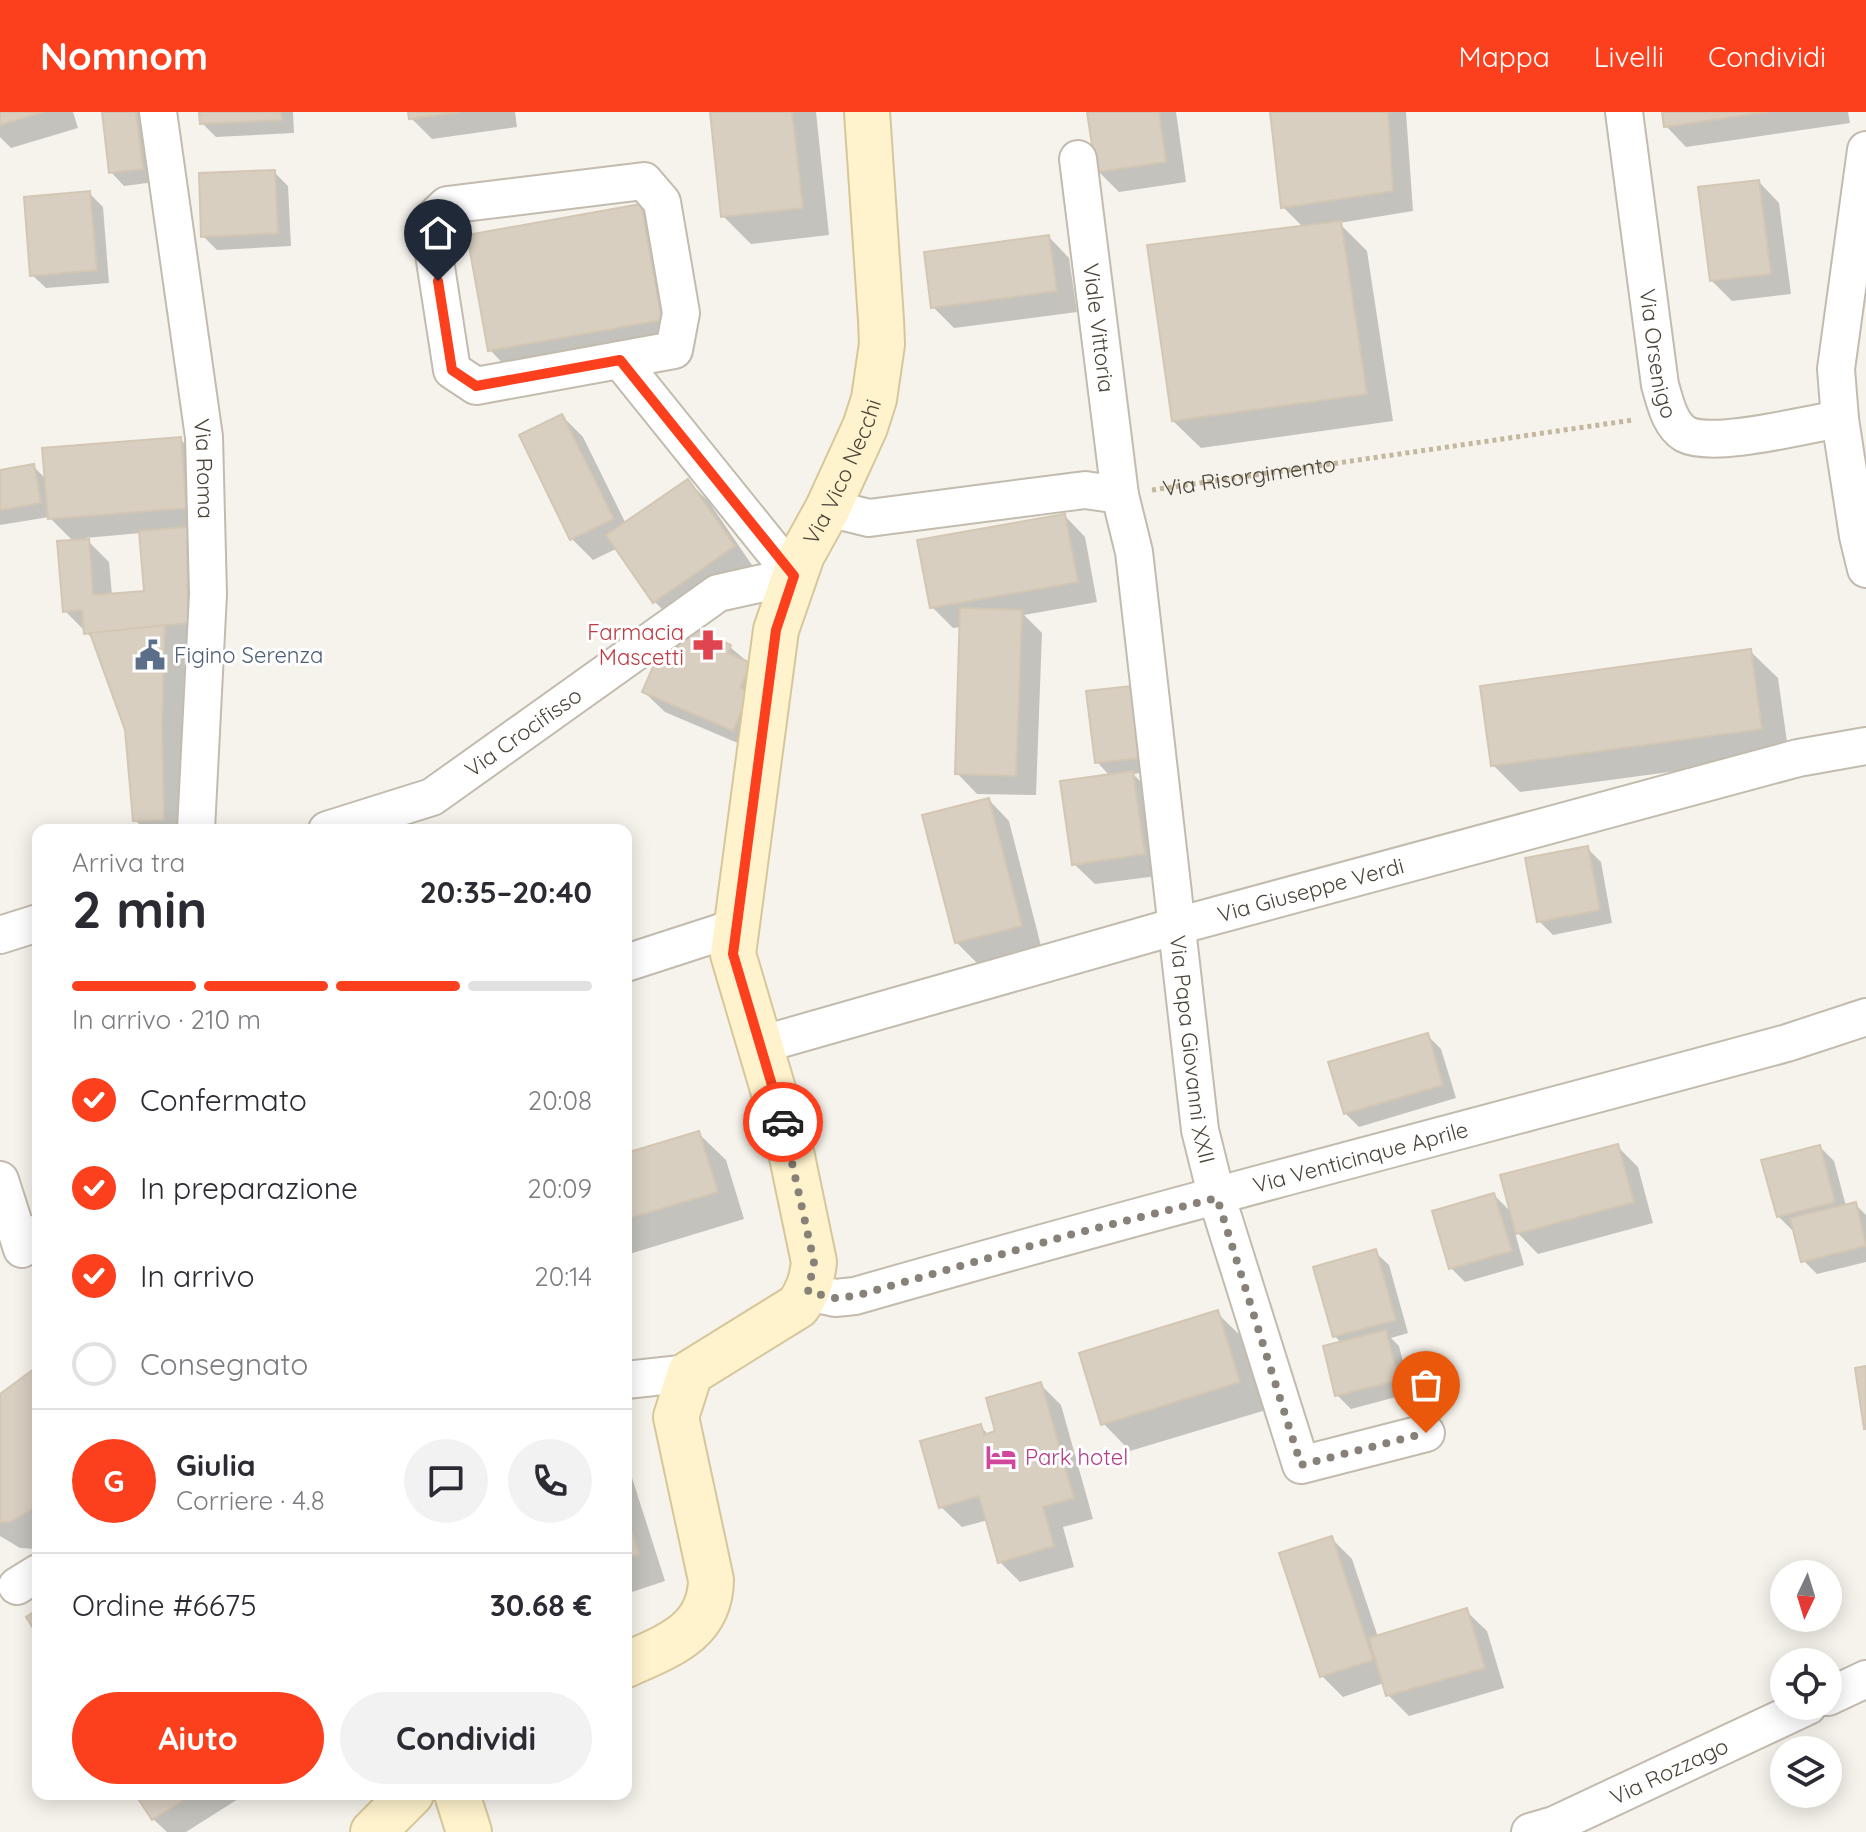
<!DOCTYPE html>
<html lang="it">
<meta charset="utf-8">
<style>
:root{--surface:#fff;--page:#f2f2f3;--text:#2b2b33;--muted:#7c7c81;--line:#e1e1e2;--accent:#fc3f1d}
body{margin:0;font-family:Quicksand,sans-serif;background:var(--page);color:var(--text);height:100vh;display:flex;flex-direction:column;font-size:30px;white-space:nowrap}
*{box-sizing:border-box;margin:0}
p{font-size:26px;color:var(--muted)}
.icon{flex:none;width:44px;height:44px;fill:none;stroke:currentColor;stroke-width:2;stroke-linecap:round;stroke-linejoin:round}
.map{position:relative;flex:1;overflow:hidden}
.side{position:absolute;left:32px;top:712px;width:600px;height:976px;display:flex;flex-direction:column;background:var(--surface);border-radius:16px;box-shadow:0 4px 20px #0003}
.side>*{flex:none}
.needle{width:52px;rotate:184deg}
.buttons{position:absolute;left:1770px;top:1448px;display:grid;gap:16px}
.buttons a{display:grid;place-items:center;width:72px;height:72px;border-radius:50%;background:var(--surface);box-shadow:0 4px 20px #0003;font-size:40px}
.pin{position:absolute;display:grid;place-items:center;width:68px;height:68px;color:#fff;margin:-82px -34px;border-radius:50% 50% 50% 0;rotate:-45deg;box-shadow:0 0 8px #0007}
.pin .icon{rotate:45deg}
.courier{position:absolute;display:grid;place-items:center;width:80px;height:80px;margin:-40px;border:6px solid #fc3f1d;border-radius:50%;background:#fff;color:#222;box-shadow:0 2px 10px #0007}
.headline em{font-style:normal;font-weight:700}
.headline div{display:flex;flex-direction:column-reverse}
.headline{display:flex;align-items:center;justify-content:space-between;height:136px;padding:0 40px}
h1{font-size:52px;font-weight:700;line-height:60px}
.bar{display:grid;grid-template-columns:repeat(4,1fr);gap:12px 8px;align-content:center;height:96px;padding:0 40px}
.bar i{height:10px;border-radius:6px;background:var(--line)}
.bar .current{background:var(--accent)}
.bar p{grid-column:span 4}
.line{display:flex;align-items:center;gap:20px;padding:0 40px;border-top:2px solid var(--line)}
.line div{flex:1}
.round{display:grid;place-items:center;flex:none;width:84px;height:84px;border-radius:42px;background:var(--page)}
ol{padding:0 40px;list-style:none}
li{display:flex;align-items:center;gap:24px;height:88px}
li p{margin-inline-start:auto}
li .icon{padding:8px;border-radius:50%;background:var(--accent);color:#fff;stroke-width:4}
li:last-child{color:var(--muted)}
li i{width:44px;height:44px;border:4px solid var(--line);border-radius:50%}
.cta{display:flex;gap:16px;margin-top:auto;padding:16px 40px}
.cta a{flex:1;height:92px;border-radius:48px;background:var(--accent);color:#fff;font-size:32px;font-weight:700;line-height:92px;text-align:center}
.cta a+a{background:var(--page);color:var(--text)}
header{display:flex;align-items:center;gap:48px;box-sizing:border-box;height:112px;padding:0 40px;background:var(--accent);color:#fff}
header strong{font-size:38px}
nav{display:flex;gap:44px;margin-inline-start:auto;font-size:28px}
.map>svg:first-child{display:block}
.shadow{fill:#0003;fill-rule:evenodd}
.building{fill:#d8cfc1;stroke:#d3c7b4;stroke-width:2}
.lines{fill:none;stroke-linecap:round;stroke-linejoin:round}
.street-casing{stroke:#c2bbae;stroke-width:40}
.secondary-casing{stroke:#d6c79b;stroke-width:48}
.path{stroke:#c4b79f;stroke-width:5;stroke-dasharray:4 4;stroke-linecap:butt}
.street{stroke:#fff;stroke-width:36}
.secondary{stroke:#fff3cd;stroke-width:44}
.done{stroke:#878178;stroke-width:8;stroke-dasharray:0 14.4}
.route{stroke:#fc3f1d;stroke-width:10}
.labels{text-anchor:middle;stroke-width:6;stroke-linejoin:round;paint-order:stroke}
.street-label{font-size:22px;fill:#4b4439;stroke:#fff}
.health-label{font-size:22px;fill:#be3a42;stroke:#fff;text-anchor:end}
.service-label{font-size:22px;fill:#4e5e75;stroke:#fff;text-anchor:start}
.hotel-label{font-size:22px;fill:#b23c85;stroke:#fff;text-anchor:start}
</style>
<header>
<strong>Nomnom</strong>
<nav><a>Mappa</a><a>Livelli</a><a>Condividi</a></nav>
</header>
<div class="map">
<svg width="1866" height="1720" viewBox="0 0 1866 1720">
<rect width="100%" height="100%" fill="#f6f3ec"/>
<g class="shadow">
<polygon points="0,0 73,0 78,16 11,36 0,25"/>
<polygon points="104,0 147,0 155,70 124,74 111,60"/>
<polygon points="201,0 293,0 294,21 216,25 202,11"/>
<polygon points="410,0 515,0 517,15 432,27 411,6"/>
<polygon points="712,0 816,0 829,123 751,132 723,104"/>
<polygon points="1089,0 1176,0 1186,70 1119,80 1098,59"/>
<polygon points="1272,0 1406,0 1413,99 1339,111 1367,139 1393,309 1201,336 1173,309 1304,116 1283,95"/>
<polygon points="1664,0 1848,0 1850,11 1686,35 1666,14"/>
<polygon points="274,60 288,74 291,134 217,138 203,124"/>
<polygon points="1759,70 1779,91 1791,182 1732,189 1711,168"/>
<polygon points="89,81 103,95 109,171 46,176 32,163"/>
<polygon points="640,94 668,121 688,235 517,266 490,238"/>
<polygon points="1049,125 1069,146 1077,200 954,216 933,195"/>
<polygon points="562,304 583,325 626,412 688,369 709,390 754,456 675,510 654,489 618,436 593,448 572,427"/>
<path d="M180 327 201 348 206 416 186 418 207 438 208 531 185 533 182 634 184 718H145L135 708 127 618 95 529 65 499 74 430 49 405 0 413V360L33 354 47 368ZM141 421 146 480 112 483 109 450 85 426Z"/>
<polygon points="1065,404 1085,425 1097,490 1024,503 1042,521 1036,683 977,682 957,661 962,515 953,516 932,495"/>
<polygon points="730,535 750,552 754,638 665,600 644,580 673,548"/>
<polygon points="1750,539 1778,566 1789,644 1520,680 1493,653"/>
<polygon points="1089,581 1153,659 1133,662 1153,682 1165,763 1095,772 1074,752 1110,664 1097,650"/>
<polygon points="989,688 1009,709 1041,834 977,851 956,830"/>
<polygon points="1587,736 1601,750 1612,811 1553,823 1539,809"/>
<polygon points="1428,924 1441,937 1456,986 1359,1015 1345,1001"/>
<polygon points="698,1021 726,1048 744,1107 626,1143 626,1043"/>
<polygon points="1617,1034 1638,1055 1653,1111 1538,1142 1514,1117 1524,1153 1465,1170 1451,1156 1494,1083 1512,1101"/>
<polygon points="1820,1035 1834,1049 1846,1094 1855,1092 1866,1103 1866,1150 1817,1162 1803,1148 1795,1117 1792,1118 1778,1104"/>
<polygon points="1375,1140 1389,1153 1408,1221 1391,1226 1399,1234 1411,1281 1351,1297 1337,1283 1341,1231 1335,1224"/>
<polygon points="1217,1201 1245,1228 1266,1298 1130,1339 1103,1311"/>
<polygon points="38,1256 38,1437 20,1436 0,1424 0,1285"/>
<polygon points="1040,1272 1061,1293 1093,1407 1063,1415 1074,1455 1020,1470 1000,1450 988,1408 962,1415 941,1395 980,1314 989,1323 997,1321"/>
<polygon points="626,1347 665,1469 626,1482"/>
<polygon points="1331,1426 1352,1447 1378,1525 1466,1499 1487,1519 1504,1576 1409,1604 1388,1583 1384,1571 1343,1585 1322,1564"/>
<polygon points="138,1682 246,1682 186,1720 167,1720 153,1707"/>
</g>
<g class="building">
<polygon points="0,0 44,0 0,13"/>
<polygon points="102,0 136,0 143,57 109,61"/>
<polygon points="199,0 281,0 282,8 200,12"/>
<polygon points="408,0 460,0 409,7"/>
<polygon points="710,0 792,0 803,96 721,105"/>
<polygon points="1087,0 1159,0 1166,50 1096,60"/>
<polygon points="1270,0 1388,0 1393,79 1281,96"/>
<polygon points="1662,0 1768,0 1664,15"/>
<polygon points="275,58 278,121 201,125 199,61"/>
<polygon points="1759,68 1771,162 1710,169 1698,75"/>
<polygon points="90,79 97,158 30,164 24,85"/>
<polygon points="641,92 662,208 488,239 467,123"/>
<polygon points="1341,109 1367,282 1172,309 1147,133"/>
<polygon points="1049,123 1057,179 931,196 924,140"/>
<polygon points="562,302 614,407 570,428 519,323"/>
<polygon points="181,325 186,396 48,407 42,336"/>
<polygon points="34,352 41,391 0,398 0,358"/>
<polygon points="688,367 735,434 653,491 606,423"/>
<polygon points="1065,402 1078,470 930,496 917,428"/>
<polygon points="187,415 188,511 84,522 82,498 63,500 57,429 89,427 93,483 144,479 139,419"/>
<polygon points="960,496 1022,498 1016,664 955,662"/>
<polygon points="165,513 162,612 164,708 133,709 125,618 90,521"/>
<polygon points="686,513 731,533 728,541 751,551 740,576 750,580 733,619 642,580 659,541 672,546"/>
<polygon points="1751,537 1762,617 1491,654 1480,574"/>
<polygon points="1132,574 1141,646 1095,651 1086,579"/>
<polygon points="1133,659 1145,742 1072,753 1060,669"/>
<polygon points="989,686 1022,814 955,831 922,703"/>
<polygon points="1588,734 1600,798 1537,810 1525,746"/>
<polygon points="1428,921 1443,973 1344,1002 1328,950"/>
<polygon points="699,1019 718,1080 626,1107 626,1041"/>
<polygon points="1618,1032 1634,1090 1516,1122 1500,1063"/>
<polygon points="1820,1033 1835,1090 1777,1105 1761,1048"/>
<polygon points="1494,1081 1512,1139 1449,1157 1432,1099"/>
<polygon points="1856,1090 1866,1134 1801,1150 1790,1106"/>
<polygon points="1376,1137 1396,1208 1333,1225 1313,1155"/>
<polygon points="1218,1198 1240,1270 1101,1313 1079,1241"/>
<polygon points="1386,1218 1399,1268 1335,1284 1323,1234"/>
<polygon points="38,1254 38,1404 33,1396 10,1410 0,1410 0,1282"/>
<polygon points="1866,1254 1866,1317 1864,1317 1855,1256"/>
<polygon points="1041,1270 1074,1386 1043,1395 1054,1434 998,1451 979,1384 939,1396 920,1329 981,1312 984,1323 995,1319 986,1286"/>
<polygon points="626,1402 639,1442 626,1446"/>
<polygon points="1332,1424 1373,1548 1320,1565 1279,1441"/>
<polygon points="1467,1496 1485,1556 1386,1584 1369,1526"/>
<polygon points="38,1497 38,1524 26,1505"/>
<polygon points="135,1682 193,1682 152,1708"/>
</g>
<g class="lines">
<g class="street-casing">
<g id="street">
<path id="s2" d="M158 0 204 325 208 482 196 718"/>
<path id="s3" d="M1624 0 1660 273C1665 289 1669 312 1685 322 1713 337 1807 312 1840 307"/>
<polyline points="1866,38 1836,257 1840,307 1858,424 1866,457"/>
<path id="s4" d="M1078 47 1120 383 1134 440 1200 1018 1217 1086 1301 1353 1426 1321"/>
<polygon points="644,69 662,90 681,201 674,238 476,274 452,258 429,110 447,93"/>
<polyline points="828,396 869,406 1085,378 1120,383"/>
<path id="s5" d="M327 718 432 685 718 481 794 464 620 248"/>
<polyline points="0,823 38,811"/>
<polyline points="626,851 737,815"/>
<path id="s6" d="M760 933 1177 814 1798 646 1866 634"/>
<polyline points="0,1068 22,1137 38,1121"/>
<path id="s7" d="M808 1180 835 1186 855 1184C1164 1095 1477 1015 1787 931L1866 905"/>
<polyline points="626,1268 690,1261"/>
<polyline points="17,1474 38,1461"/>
<polyline points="1828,1585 1866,1567"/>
<path id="s8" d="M1530 1720 1554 1713 1808 1594"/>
</g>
</g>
<g class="secondary-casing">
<g id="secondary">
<path id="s9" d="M626 1553C667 1534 710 1521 711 1468L676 1305 690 1261 798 1194C808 1180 812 1168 814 1150L790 1035 733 842 776 518 802 443 828 396 865 315 874 287 882 232 881 208 867 0"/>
<polyline points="457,1682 469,1720"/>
<polyline points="373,1720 411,1682"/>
</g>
</g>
<path class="path" id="s1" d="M1152 378 1633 308"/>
<use href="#street" class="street"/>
<use href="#secondary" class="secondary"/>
</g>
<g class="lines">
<polyline class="done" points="783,1010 814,1150 808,1180 835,1186 855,1184 1073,1122 1217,1086 1301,1353 1426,1321"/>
<polyline class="route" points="438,169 452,258 476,274 620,248 794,464 776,518 733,842 783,1010"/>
</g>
<defs>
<g id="pharmacy-bare" transform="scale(2.4)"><path d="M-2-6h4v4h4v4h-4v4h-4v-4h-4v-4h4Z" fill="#e0444e" stroke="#fff" stroke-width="2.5" paint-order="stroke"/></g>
<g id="civic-bare" transform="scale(2.4)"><path d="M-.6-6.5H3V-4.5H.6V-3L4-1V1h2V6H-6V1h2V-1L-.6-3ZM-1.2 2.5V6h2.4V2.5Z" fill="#5c6f8a" stroke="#fff" stroke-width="2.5" paint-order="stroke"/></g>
<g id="hotel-bare" transform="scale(2.4)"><path d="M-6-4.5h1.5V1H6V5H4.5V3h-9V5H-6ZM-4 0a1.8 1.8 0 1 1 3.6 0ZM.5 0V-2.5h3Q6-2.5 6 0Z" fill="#d1479c" stroke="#fff" stroke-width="2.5" paint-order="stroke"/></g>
</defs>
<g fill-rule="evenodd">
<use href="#pharmacy-bare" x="708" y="533"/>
<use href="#civic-bare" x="150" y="543"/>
<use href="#hotel-bare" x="1001" y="1345"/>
</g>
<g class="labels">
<g class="street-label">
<text dy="8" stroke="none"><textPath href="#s4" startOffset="170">Viale Vittoria</textPath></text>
<text dy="8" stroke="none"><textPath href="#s3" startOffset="244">Via Orsenigo</textPath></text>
<text dy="8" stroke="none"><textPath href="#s2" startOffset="360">Via Roma</textPath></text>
<text dy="8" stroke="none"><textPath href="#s9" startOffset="1334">Via Vico Necchi</textPath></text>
<text dy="8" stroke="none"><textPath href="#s1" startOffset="98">Via Risorgimento</textPath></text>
<text dy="8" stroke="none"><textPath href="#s5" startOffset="222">Via Crocifisso</textPath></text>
<text dy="8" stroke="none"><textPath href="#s6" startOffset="572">Via Giuseppe Verdi</textPath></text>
<text dy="8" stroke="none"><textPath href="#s4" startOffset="898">Via Papa Giovanni XXII</textPath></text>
<text dy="8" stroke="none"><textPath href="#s7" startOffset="572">Via Venticinque Aprile</textPath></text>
<text dy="8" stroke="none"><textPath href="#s8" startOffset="152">Via Rozzago</textPath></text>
</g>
<g class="health-label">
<text x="684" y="528">Farmacia<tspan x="684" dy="25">Mascetti</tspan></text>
</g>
<g class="service-label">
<text x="174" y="551">Figino Serenza</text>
</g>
<g class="hotel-label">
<text x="1025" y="1353">Park hotel</text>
</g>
</g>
</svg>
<div class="buttons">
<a><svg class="needle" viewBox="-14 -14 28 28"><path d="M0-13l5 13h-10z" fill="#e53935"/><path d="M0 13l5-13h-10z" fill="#7c7c81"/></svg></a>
<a><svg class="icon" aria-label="locate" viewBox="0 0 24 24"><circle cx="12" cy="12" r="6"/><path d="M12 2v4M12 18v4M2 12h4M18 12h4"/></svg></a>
<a><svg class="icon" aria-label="layers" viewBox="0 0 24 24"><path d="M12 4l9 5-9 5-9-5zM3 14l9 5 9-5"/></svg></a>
</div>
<div class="pin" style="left:1426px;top:1321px;background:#ea580c"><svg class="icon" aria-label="bag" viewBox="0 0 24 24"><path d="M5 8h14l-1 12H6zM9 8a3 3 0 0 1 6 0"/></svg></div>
<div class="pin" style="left:438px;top:169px;background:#1f2937"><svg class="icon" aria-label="home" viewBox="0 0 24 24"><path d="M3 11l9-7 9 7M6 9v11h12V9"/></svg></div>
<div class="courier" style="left:783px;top:1010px"><svg class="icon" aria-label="car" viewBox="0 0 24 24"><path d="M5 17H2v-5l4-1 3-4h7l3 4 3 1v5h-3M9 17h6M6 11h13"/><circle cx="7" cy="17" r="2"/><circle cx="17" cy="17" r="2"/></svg></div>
<section class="side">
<div class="headline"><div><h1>2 min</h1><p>Arriva tra</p></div><em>20:35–20:40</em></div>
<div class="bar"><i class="current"></i><i class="current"></i><i class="current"></i><i></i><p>In arrivo · 210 m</p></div>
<ol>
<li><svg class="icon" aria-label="check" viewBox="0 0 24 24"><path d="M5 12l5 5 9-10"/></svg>Confermato<p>20:08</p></li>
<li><svg class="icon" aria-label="check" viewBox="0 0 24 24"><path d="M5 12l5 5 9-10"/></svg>In preparazione<p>20:09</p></li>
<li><svg class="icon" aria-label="check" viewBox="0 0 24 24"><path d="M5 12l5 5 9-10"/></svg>In arrivo<p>20:14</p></li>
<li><i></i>Consegnato</li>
</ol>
<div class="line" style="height:144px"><b class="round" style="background:var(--accent);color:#fff">G</b><div><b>Giulia</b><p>Corriere · 4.8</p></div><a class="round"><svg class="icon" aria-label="chat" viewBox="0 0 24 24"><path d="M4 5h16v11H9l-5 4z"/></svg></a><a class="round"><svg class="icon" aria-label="phone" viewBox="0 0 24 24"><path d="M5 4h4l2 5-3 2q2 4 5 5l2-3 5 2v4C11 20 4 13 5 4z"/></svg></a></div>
<div class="line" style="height:104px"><div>Ordine #6675</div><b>30.68 €</b></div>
<div class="cta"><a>Aiuto</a><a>Condividi</a></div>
</section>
</div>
